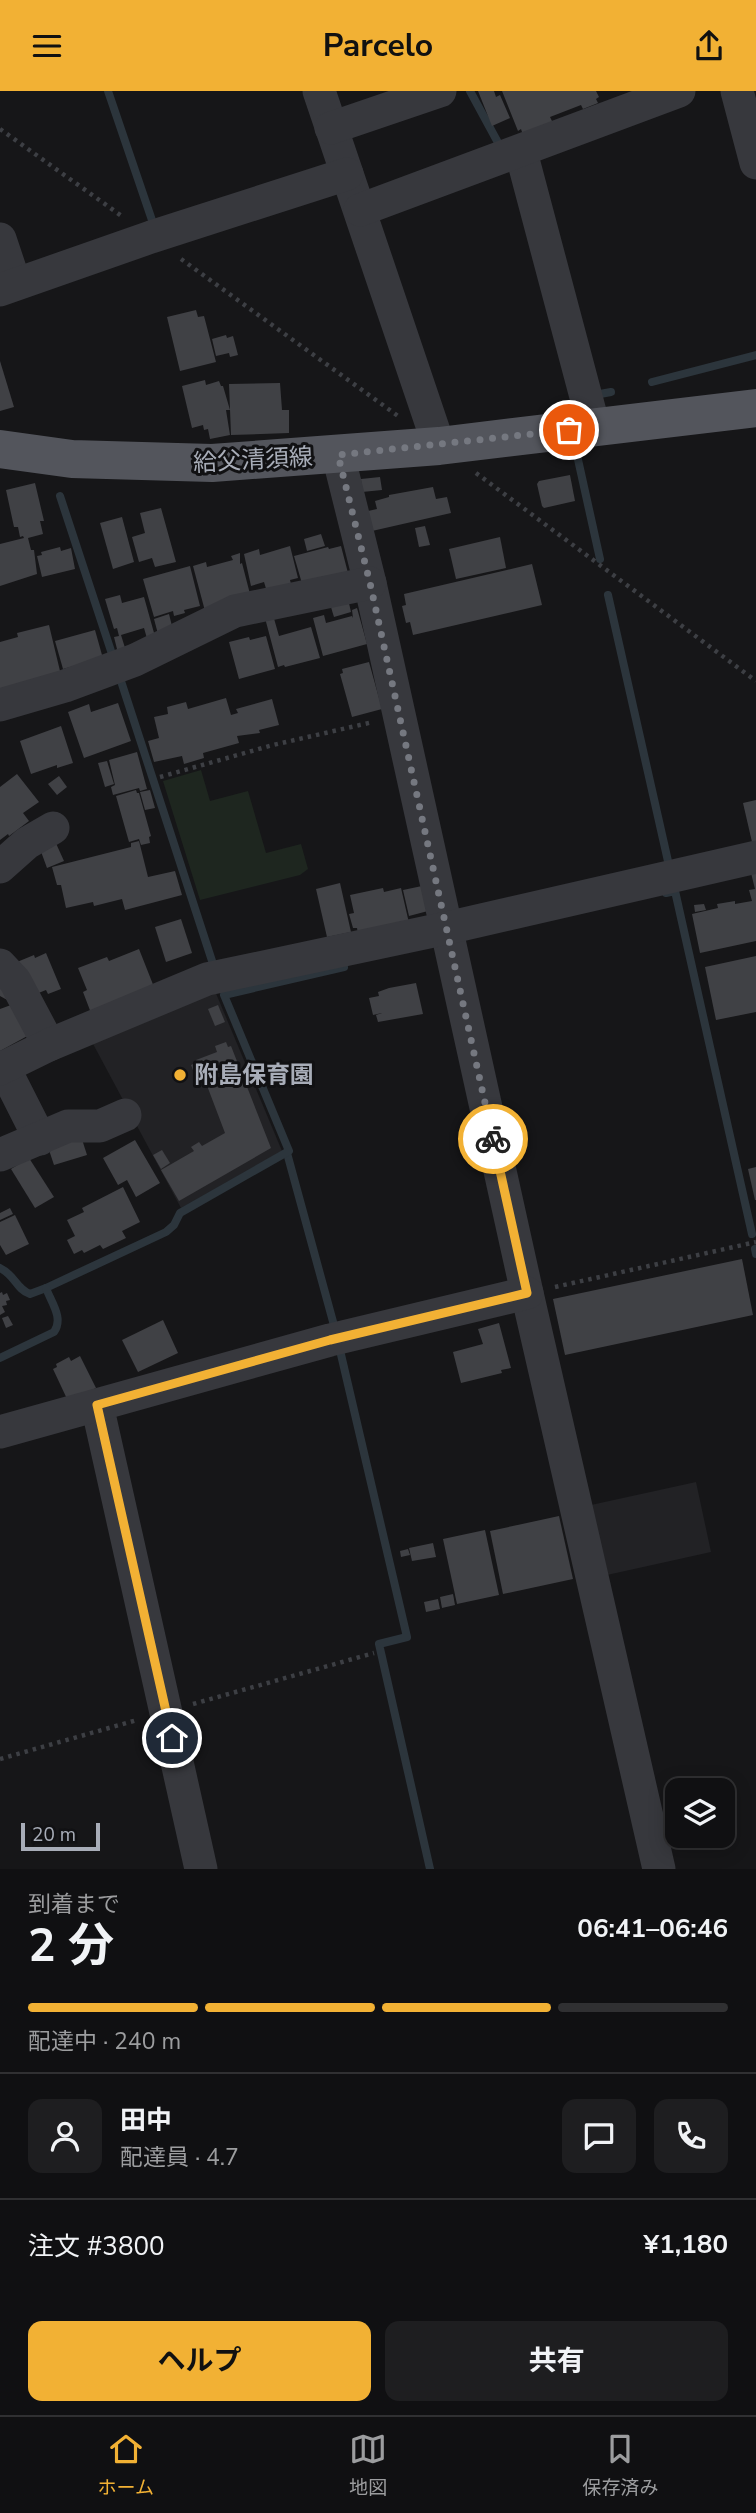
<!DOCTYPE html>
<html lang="ja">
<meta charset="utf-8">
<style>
:root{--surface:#101012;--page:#1e1e20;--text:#f1f3f6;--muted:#9c9d9f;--line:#303032;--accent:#f2b134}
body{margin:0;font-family:"Nunito Sans","Noto Sans JP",sans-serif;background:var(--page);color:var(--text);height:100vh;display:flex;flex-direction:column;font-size:26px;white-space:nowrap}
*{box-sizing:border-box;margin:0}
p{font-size:23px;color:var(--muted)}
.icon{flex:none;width:38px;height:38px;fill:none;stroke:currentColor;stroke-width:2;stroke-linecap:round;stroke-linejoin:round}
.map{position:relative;height:1778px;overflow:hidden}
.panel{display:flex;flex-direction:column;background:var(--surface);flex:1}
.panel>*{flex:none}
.fabs{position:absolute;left:665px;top:1687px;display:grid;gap:14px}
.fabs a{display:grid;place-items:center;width:70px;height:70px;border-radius:14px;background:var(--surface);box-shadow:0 4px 18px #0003,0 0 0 2px var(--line);font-size:35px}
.scale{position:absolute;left:21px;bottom:18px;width:79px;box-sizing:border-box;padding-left:7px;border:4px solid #a8adb8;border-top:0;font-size:19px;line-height:24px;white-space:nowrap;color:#a8adb8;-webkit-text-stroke:5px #111113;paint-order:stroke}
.pin{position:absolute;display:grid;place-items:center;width:60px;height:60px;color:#fff;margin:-30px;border:4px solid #fff;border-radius:50%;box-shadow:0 2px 7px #0007}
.courier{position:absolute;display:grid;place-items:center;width:70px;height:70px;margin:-35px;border:5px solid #f2b134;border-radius:50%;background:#fff;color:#222;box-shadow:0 2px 9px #0007}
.headline em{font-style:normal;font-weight:700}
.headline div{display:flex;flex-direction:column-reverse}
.headline{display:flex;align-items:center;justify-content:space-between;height:119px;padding:0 28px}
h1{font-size:46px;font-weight:700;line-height:52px}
.bar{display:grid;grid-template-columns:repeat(4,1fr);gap:10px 7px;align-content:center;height:84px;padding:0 28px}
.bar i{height:9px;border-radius:5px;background:var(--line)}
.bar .active{background:var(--accent)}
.bar p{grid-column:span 4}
.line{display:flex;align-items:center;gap:18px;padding:0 28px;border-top:2px solid var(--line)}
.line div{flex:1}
.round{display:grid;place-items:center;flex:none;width:74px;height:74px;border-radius:14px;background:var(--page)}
.cta{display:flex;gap:14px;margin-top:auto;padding:14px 28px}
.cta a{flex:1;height:80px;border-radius:14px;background:var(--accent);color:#111;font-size:28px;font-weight:700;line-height:80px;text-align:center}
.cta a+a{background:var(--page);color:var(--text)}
header{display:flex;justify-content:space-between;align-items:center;height:91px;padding:0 28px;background:var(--accent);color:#111;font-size:32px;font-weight:700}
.menu{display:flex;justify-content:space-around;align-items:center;height:98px;border-top:2px solid var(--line);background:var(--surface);font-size:19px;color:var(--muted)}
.menu a{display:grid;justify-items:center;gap:4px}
.menu .active{color:var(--accent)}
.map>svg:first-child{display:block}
.built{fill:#222225}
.green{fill:#1e261f}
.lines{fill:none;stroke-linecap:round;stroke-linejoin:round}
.stream{stroke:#2c353c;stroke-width:8}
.building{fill:#404145}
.path{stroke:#3d3f44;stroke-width:4.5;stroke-dasharray:3.5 5;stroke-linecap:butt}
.minor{stroke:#37383d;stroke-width:33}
.major{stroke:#53555c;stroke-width:38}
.done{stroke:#757880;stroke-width:7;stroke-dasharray:0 12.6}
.route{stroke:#f2b134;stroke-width:9}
.poi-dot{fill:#f2b134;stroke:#111113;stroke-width:2.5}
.labels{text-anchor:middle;stroke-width:6;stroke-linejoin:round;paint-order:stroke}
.street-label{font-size:24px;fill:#a8adb8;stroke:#111113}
.poi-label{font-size:24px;font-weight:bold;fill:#a8adb8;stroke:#111113;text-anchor:start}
</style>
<header><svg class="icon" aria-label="menu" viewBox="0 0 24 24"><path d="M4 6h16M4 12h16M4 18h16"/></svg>Parcelo<svg class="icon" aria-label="share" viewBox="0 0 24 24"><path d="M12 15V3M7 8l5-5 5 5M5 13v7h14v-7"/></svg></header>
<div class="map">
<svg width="756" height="1778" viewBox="0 0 756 1778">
<rect width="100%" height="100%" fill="#161618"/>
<g class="built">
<polygon points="215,900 282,1060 181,1117 92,951"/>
<polygon points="696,1391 711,1461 607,1484 591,1414"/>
</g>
<polygon class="green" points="201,679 210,710 248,700 266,762 301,753 308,778 300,784 200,809 163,690"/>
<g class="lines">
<g class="stream">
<polyline points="108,0 155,138"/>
<polyline points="470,0 502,59"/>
<polyline points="652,291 756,264"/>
<polyline points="600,303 611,301"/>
<polyline points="577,364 600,468"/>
<polyline points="60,405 112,563"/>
<polyline points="608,504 670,779"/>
<polyline points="120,587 214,876"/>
<polyline points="666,802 675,800 752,1143"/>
<polyline points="287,1062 335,1238"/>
<polyline points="755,1158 756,1163"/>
<path d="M0 1177C15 1184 16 1198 30 1203L46 1197 166 1141 174 1134 180 1122 289 1060 224 904 344 876"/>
<polyline points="339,1255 407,1546 379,1553 430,1778"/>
<path d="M0 1267 54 1241C64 1227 51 1211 46 1197"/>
</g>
</g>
<g class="building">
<polygon points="478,0 494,0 496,6 500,4 510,27 492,35"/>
<polygon points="502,0 596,0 599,6 596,8 598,12 583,18 581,14 550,26 553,32 523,44 521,38 518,40"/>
<polygon points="196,219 198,226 204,225 216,271 180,280 167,226"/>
<polygon points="226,244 227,247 233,245 238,264 230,266 229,262 216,265 212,248"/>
<polygon points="0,270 14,316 0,320"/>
<polygon points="205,289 206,294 219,290 221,295 223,295 230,319 226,319 230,344 210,348 208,338 204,339 203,334 192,337 182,295"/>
<polygon points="280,292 282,319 289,319 289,342 231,344 229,293"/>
<polygon points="570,384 575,410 544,417 542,415 537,393 539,390"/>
<polygon points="380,386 382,399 362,401 361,388"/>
<polygon points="35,392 44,430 40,430 43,443 28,447 31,459 34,459 37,483 0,495 0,453 24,447 23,445 20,446 18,436 14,436 6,399"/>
<polygon points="433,396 436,408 447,406 451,422 372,440 368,420 377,418 375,410 389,406 389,404"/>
<polygon points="161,417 176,471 155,476 152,467 139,471 132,446 145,442 140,422"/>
<polygon points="122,426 134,471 113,478 100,432"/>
<polygon points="425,435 430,454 419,456 415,437"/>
<polygon points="321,443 325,455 307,460 304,448"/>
<polygon points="500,446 506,477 456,488 449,458"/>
<polygon points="290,455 298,487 290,489 292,497 268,504 264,491 251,495 244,463 259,458 260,464"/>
<polygon points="341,455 348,482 303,496 294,465 328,456 329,458"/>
<polygon points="60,456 61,460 71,457 75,478 42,486 37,465 42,464 41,461"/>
<polygon points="240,462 240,473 242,472 250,503 205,520 193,475 206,471 207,476 233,469 231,465"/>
<polygon points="532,473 542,514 413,544 410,531 406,532 402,515 406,514 404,503"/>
<polygon points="190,475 200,515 184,519 185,522 174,525 173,520 154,526 143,488"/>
<polygon points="120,504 122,512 144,506 156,549 148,551 144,537 121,544 126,560 118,562 114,546 119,545 117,537 114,538 105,508"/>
<polygon points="348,508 351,521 334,526 330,513"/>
<polygon points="357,517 367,553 323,565 313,527 324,524 326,532 352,525 353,527 352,519"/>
<polygon points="169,523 173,539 158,543 154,528"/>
<polygon points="273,524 279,545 311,536 320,567 285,576 284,574 278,576 265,527"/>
<polygon points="49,534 60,580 0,601 0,551 18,546 17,542"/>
<polygon points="95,539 102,564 99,568 63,578 55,550"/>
<polygon points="266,545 275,578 239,588 229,551 249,546 250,549"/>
<polygon points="369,571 382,618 352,626 340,583 343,582 342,578"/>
<polygon points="226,607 231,624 238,622 236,618 272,608 279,634 259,639 260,642 237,645 239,652 203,662 204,667 184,673 182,665 154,671 148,650 159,647 154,626 168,623 167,616 186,611 188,618"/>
<polygon points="118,612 131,650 84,667 68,621 89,613 91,621"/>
<polygon points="61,635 73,672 57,677 57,674 31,683 20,650"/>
<polygon points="137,661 147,698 140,700 139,697 113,704 111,696 115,694 109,669"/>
<polygon points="107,670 114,693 105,696 98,672"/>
<polygon points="17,683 39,711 23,722 29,730 9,745 8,743 0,749 0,696"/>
<polygon points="59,685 67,696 57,704 48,693"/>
<polygon points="136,699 137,702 139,702 151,745 149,746 150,752 141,754 139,748 129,751 116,705"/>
<polygon points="150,699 155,717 145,719 140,701"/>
<polygon points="756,709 756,751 752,751 743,712"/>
<polygon points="54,748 64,770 47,777 39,755"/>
<polygon points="139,750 148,786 175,780 182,804 125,819 122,808 94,815 93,811 66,817 61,794 57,794 52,776 131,756 131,752"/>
<polygon points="756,781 756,850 700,862 692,823 718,817 717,813 735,810 735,813 752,810 749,799 755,798 751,782"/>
<polygon points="340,792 351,841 327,846 316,798"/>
<polygon points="422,795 428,820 409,825 403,799"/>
<polygon points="383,797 384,801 401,797 409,832 358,843 357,837 353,837 349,823 354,822 350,804"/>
<polygon points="704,813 706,819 695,821 694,814"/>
<polygon points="181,828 192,862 166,871 155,836"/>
<polygon points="139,858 154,896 91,922 83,901 87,899 78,877 107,866 109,870"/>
<polygon points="46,862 61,898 48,903 46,899 31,905 17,871 34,864 35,867"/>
<polygon points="756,865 756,921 716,929 705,876"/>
<polygon points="416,892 423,923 378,931 376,924 382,922 373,924 369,907 379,905 378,901 389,897"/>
<polygon points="0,894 31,943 0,960 0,918 11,914 9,910 0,905"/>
<polygon points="218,914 225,931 215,935 208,918"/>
<polygon points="226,951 228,956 231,955 271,1057 179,1110 161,1079 194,1060 191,1056 199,1051 202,1055 225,1042 206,992 199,995 191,974 197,971 196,969 217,961 215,955"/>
<polygon points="80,1042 87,1064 54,1074 47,1053"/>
<polygon points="135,1049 160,1092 136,1106 127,1089 118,1094 103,1067"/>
<polygon points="162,1059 170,1072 161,1078 153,1064"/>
<polygon points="29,1067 54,1106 35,1117 11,1078"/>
<polygon points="756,1076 756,1109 755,1109 748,1078"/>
<polygon points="123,1096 140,1131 122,1140 126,1147 103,1158 100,1154 84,1162 82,1159 74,1163 67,1149 75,1145 67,1129 84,1121 82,1117"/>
<polygon points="10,1117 13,1123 0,1129 0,1122"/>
<polygon points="15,1124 29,1153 6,1164 0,1154 0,1131"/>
<polygon points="742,1168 753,1224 565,1264 553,1208"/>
<polygon points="2,1201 3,1204 7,1202 10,1209 6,1210 7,1214 2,1215 5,1221 0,1224 0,1202"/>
<polygon points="8,1225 13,1234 6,1237 2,1227"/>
<polygon points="163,1229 178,1262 138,1281 122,1249"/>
<polygon points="499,1232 511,1277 501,1279 502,1282 461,1292 453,1261 483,1253 478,1238"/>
<polygon points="80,1265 96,1297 68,1310 53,1278 57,1276 56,1273 69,1266 71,1270"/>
<polygon points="559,1425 573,1488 503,1503 490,1440"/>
<polygon points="485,1439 499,1504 457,1513 443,1448"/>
<polygon points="433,1452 436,1466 412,1470 409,1457"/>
<polygon points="408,1458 410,1464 401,1466 400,1460"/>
<polygon points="453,1503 455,1514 442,1517 440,1506"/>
<polygon points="438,1508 440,1518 426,1521 424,1511"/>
</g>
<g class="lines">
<g class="path">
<polyline points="0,38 123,126"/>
<polyline points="181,168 398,325"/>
<polyline points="476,382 756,590"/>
<polyline points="160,686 273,654 373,631"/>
<polyline points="555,1196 756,1151"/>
<polyline points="193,1613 374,1562"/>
<polyline points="0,1668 137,1629"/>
</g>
<g class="minor">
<polyline points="319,0 439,355"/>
<polyline points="737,0 756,72"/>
<polyline points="331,37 440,0"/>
<polyline points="521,61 594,336"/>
<polyline points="360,119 679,0"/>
<polyline points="0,148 15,193"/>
<polyline points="0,199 151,146 347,83"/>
<polyline points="338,364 370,492 527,1202 659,1778"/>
<polyline points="0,614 65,595 135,569 235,520 370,492"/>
<polyline points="0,776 27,752 53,737"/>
<polyline points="0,874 15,890 49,954"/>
<polyline points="4,977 40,1048"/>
<polyline points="0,978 49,954 207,888 447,837 756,766"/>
<polyline points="0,1064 68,1035 100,1035 125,1024"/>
<polyline points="97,1314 201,1778"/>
<polyline points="0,1341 330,1249 527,1202"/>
</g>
<polyline class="major" points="0,358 72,368 212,372 439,355 756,317"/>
</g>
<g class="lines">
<polyline class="done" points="493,1048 370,492 338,364 569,339"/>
<polyline class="route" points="172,1647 97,1314 330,1249 527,1202 493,1048"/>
</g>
<circle class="poi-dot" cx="180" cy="984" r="7"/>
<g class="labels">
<g class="street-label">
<text transform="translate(253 369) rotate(-3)" y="8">給父清須線</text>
</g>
<g class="poi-label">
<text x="194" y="992">附島保育園</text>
</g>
</g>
</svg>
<div class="fabs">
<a><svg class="icon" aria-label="layers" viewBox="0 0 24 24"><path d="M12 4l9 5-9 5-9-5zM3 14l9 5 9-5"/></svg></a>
</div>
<div class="scale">20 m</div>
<div class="pin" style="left:569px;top:339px;background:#ea580c"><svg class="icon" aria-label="bag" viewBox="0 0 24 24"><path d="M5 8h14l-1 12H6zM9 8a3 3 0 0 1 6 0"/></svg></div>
<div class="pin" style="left:172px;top:1647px;background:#1f2937"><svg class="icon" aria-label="home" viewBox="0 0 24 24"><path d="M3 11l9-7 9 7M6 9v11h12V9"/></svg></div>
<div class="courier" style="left:493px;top:1048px"><svg class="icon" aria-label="bike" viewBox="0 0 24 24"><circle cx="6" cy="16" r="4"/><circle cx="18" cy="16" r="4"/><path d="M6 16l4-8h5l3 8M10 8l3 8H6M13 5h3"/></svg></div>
</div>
<section class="panel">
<div class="headline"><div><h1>2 分</h1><p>到着まで</p></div><em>06:41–06:46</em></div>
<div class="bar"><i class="active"></i><i class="active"></i><i class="active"></i><i></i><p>配達中 · 240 m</p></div>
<div class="line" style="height:126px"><a class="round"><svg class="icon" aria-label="person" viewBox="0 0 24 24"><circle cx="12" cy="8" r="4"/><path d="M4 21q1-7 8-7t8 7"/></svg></a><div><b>田中</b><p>配達員 · 4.7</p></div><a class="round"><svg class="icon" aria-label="chat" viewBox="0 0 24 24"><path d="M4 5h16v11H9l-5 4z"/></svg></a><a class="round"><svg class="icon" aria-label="phone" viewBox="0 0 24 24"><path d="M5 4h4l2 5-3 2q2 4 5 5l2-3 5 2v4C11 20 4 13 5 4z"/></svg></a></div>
<div class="line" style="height:91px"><div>注文 #3800</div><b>¥1,180</b></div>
<div class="cta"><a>ヘルプ</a><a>共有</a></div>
</section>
<nav class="menu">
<a class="active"><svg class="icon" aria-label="home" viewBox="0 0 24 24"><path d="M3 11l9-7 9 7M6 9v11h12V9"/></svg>ホーム</a>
<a><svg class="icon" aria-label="map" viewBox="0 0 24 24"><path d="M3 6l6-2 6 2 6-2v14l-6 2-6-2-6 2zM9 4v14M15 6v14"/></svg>地図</a>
<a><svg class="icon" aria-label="saved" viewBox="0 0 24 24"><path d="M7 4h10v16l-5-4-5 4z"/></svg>保存済み</a>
</nav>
